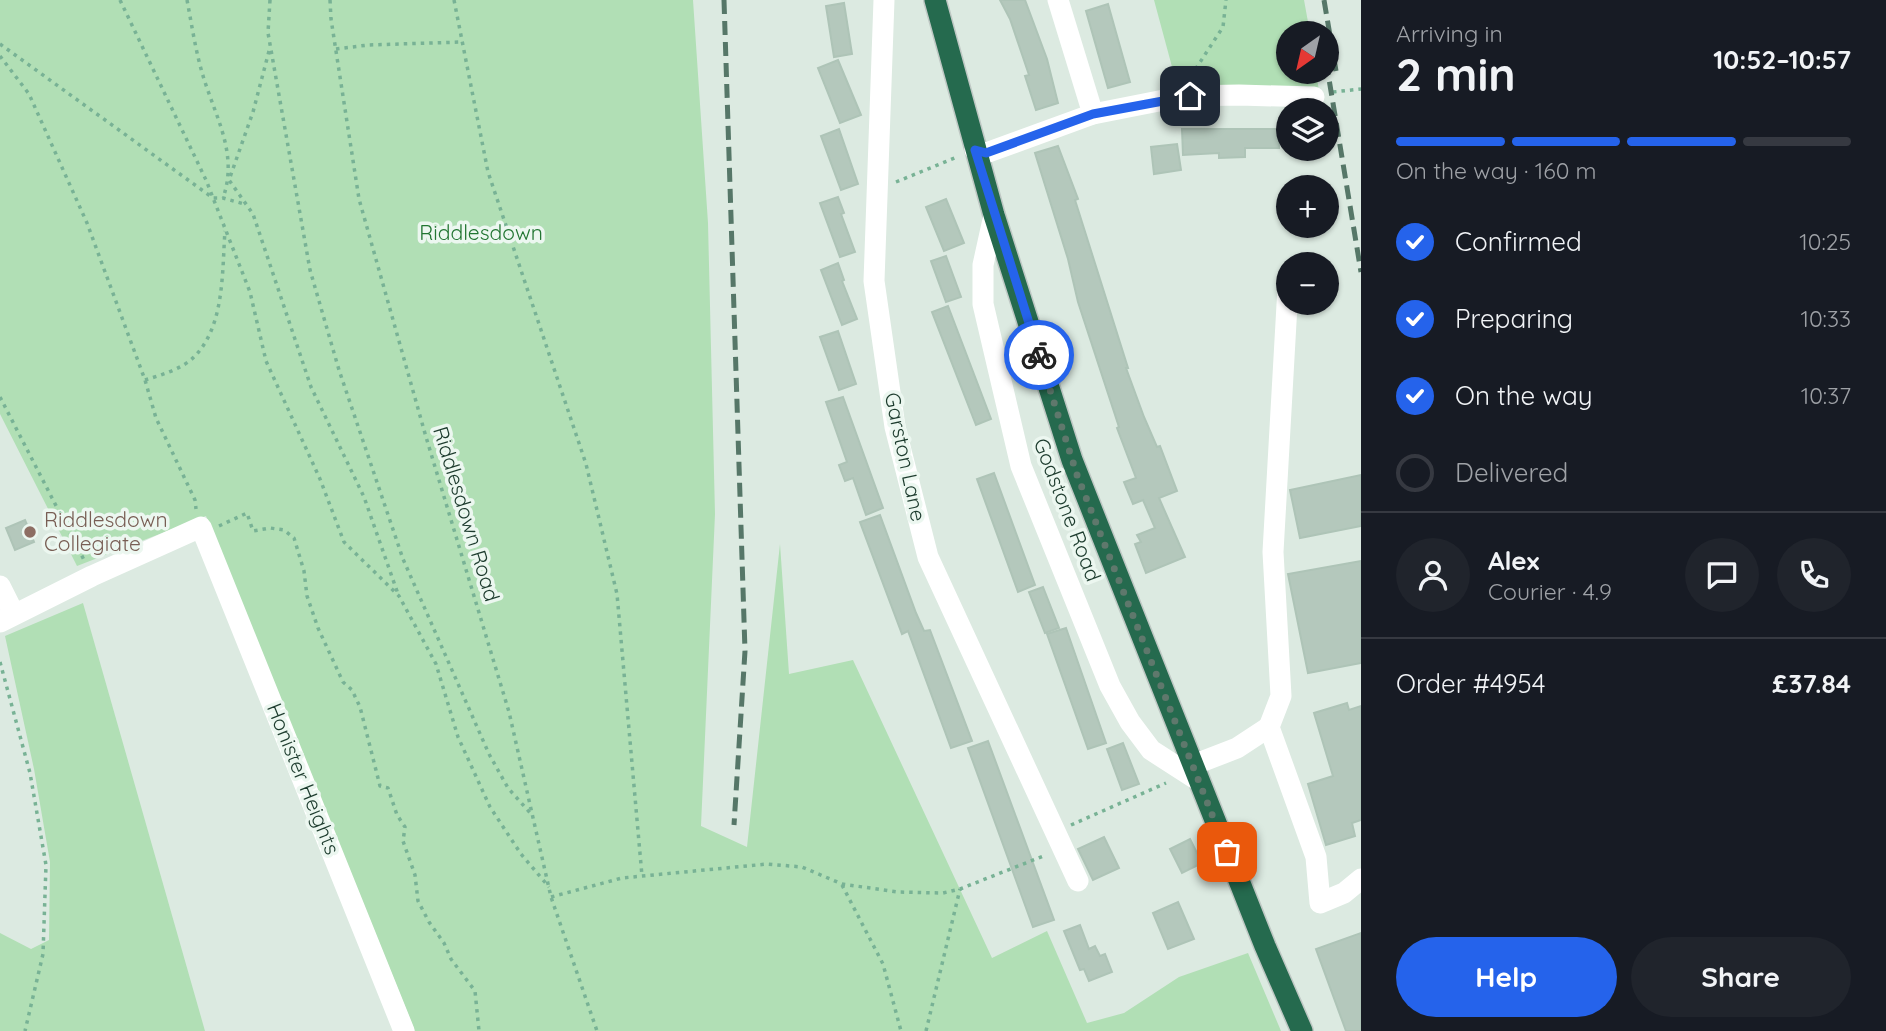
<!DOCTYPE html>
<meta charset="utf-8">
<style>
:root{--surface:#171b24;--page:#20242c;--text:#f1f3f6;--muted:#9ea1a6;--line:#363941;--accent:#2563eb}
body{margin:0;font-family:Quicksand,sans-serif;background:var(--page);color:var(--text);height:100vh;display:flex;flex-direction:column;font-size:26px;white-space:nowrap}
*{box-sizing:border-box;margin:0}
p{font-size:23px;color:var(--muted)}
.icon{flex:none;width:38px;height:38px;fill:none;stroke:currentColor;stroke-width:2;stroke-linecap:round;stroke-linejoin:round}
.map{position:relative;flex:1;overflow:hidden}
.side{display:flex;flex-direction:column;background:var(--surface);width:525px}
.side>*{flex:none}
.needle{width:46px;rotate:214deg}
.fabs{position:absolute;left:1276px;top:21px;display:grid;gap:14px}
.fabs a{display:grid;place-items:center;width:63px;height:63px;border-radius:50%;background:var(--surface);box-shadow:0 2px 5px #0004;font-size:35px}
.pin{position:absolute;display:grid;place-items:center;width:60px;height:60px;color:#fff;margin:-30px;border-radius:14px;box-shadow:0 4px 10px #0006}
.courier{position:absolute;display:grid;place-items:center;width:70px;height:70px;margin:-35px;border:5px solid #2563eb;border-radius:50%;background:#fff;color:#222;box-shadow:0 2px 9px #0007}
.summary em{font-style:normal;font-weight:800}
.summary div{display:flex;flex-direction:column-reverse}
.summary{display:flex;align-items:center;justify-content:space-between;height:119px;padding:0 35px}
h1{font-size:46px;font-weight:800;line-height:52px}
.bar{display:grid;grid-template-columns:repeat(4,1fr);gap:10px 7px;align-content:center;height:84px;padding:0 35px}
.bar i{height:9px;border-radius:5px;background:var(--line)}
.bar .selected{background:var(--accent)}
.bar p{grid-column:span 4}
.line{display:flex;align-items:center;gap:18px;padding:0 35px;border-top:2px solid var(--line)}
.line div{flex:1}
.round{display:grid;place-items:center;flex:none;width:74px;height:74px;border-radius:37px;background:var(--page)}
ol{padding:0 35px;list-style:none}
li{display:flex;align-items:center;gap:21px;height:77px}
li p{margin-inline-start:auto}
li .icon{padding:7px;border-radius:50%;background:var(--accent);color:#fff;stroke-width:4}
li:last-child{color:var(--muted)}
li i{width:38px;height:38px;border:4px solid var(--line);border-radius:50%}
.primary-button{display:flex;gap:14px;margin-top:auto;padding:14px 35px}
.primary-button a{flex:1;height:80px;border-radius:42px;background:var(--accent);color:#fff;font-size:28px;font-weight:800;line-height:80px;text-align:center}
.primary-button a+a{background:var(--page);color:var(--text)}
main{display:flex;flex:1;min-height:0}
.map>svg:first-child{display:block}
.green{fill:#b1dfb5}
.building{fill:#b4c8bc;stroke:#aec4b7;stroke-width:2}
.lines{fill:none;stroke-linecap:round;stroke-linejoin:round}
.highway-casing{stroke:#bfc8c4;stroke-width:24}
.path{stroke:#78b295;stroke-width:3.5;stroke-dasharray:3.5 5;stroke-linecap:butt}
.minor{stroke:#fff;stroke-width:21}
.highway{stroke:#256a4e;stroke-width:21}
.rail{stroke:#567768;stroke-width:5;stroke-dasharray:14 7;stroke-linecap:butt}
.done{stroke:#5f786c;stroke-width:7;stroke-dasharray:0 12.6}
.route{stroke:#2563eb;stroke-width:9}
.education-dot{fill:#8d6e63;stroke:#ecf7f0;stroke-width:2.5}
.labels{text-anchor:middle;stroke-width:7;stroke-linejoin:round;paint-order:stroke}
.park-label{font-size:21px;fill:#227632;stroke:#ecf7f0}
.street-label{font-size:21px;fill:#1c3b2d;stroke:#ecf7f0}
.education-label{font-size:21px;fill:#785e54;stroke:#ecf7f0;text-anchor:start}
</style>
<main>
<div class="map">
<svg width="1361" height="1031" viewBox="0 0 1361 1031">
<rect width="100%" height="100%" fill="#dceae1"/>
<g class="green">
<polygon points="0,0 693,0 708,223 715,514 701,826 747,847 780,544 789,674 853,660 992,958 1047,931 1087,1023 1124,1013 1179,977 1248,953 1281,1031 415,1031 206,516 77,566 0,414"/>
<polygon points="1154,0 1304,0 1310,33 1288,33 1288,72 1316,72 1319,91 1315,92 1190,85 1178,89"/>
<polygon points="83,603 205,1031 0,1031 0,933 31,949 49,940 50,862 34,769 5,636"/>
</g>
<g class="building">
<polygon points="1000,0 1025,0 1047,59 1058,103 1036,110 1025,76 1029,75 1010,19"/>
<polygon points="844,3 852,54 834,57 826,6"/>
<polygon points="1108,4 1130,82 1108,88 1086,11"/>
<polygon points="838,60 861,115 840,123 818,68"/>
<polygon points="839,129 858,184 841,190 821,136"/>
<polygon points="1182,129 1279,129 1279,148 1245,148 1245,157 1219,158 1219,153 1183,155"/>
<polygon points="1177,144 1181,170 1154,174 1151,147"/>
<polygon points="1058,146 1078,199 1075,200 1128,368 1126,368 1144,417 1157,447 1160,446 1177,491 1159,498 1185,557 1146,573 1135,544 1141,542 1137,535 1155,528 1143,500 1133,504 1124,482 1136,478 1117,428 1119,427 1078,302 1068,259 1035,153"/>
<polygon points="838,197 844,213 841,214 855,252 840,257 820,203"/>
<polygon points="946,199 964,243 944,251 926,207"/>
<polygon points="946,256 961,297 946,302 931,261"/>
<polygon points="838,263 844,280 842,281 857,319 842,325 821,270"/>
<polygon points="948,306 991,419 976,425 932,312"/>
<polygon points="838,331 856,384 839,390 820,337"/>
<polygon points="843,397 883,508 866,515 853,478 845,481 839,465 847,462 826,402"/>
<polygon points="994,473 1035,585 1018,592 977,479"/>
<polygon points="1361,475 1361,526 1300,538 1290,490"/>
<polygon points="880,515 916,613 924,631 930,630 972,741 951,748 908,631 902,634 860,522"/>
<polygon points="25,520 34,542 15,550 6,528"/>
<polygon points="1361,561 1361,663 1308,673 1288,574"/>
<polygon points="1043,587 1059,628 1045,633 1029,592"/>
<polygon points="1066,628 1106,743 1088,749 1047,634"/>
<polygon points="1347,703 1349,710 1361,706 1361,820 1352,823 1355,836 1326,845 1308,784 1333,776 1314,713"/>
<polygon points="988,741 1054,920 1033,927 968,748"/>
<polygon points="1123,743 1139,784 1122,790 1107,749"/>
<polygon points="1104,837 1119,868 1093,880 1078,849"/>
<polygon points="1190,839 1202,863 1182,873 1170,849"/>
<polygon points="1178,902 1194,939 1168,949 1153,913"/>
<polygon points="1080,925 1089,949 1095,946 1100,956 1105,954 1112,972 1089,981 1084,969 1080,970 1064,931"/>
<polygon points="1361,933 1361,1031 1346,1031 1316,949"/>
</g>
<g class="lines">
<g class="highway-casing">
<polyline id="highway" points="935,0 994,215 1072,460 1265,946 1302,1031"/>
</g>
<g class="path">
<polyline points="120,0 206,180 250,292 266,361 320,479 344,542 399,596 436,664 458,737 490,807 521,854 549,887"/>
<path d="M187 0C192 26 196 54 204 79 217 120 238 155 223 198"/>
<polyline points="270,0 268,33 310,270 339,370 403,559 489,754 508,788 532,815"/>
<polyline points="330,0 331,19 359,199 426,437 509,712 551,897 597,1031"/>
<polyline points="454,0 488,172 586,464 617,594 642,876"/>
<polyline points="0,44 213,198 223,198 244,204"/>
<polyline points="336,49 368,45 462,42"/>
<polyline points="269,51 253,112 229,180 253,214 311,387 364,497 398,594"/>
<polyline points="0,56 29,94 87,223 145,380 156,418 195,500 196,509"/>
<polyline points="1191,76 1223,27 1226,0"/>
<polyline points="1333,92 1361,89"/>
<polyline points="896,182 957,157"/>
<path d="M145 380C161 375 182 369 194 357 225 326 222 271 225 231"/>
<polyline points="0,397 84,560"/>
<polyline points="219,526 247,513 253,531 270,528 284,530 294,538 304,571 307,596 318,628 343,682 352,690 360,707 380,786 388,788 397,815 405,827 403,841 415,875 418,901 429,922 444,943 451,959 475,991 479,1031"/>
<polyline points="0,662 30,773 46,865 43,954 25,1031"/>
<polyline points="1071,825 1166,783"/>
<polyline points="842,885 883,964 901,1031"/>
<polyline points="551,897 622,878 767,864 802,867 842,884 898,892 943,893 960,889 1046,855"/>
<polyline points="926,1031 960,889"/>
</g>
<g class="minor">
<polyline points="884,0 874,281 895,427 928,557 1078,881"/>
<polyline points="1058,0 1093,114"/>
<polyline points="975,150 986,153 1093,114 1164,100 1190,96 1239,95 1314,97"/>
<polyline points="994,215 983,265 983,304 1021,466 1110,686 1130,722 1151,750 1199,781"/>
<polyline points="1288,287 1273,552 1281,696 1269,727 1316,857 1320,903 1344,893 1361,879"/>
<polyline points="0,586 14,614"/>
<polyline points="0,622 92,576 201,527 404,1031"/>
<polyline points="1193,765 1237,748 1269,727"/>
</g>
<use href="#highway" class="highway"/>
<g class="rail">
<polyline points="724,0 745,651 734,825"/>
<polyline points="1324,0 1336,71"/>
<polyline points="1326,61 1361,272"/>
</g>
</g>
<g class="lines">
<polyline class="done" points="1039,355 1077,475 1227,852"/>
<polyline class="route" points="1039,355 975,150 986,153 1093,114 1190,96"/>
</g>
<circle class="education-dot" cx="30" cy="532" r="7"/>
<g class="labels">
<g class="park-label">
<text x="481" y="240">Riddlesdown</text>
</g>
<g class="street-label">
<text transform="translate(905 457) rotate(78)" y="7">Garston Lane</text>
<text transform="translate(1067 510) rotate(69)" y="7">Godstone Road</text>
<text transform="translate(466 514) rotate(73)" y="7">Riddlesdown Road</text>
<text transform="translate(303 779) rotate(68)" y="7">Honister Heights</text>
</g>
<g class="education-label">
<text x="44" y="527">Riddlesdown<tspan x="44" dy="24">Collegiate</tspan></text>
</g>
</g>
</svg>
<div class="fabs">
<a><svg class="needle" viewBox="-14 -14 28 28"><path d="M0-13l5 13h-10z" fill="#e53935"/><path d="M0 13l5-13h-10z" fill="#9ea1a6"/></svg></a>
<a><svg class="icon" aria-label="layers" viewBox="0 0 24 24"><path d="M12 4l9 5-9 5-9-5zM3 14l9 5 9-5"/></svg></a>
<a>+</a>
<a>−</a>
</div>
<div class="pin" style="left:1227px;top:852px;background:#ea580c"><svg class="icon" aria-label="bag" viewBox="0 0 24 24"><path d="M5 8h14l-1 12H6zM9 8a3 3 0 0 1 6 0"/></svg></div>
<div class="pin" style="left:1190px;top:96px;background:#1f2937"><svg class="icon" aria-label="home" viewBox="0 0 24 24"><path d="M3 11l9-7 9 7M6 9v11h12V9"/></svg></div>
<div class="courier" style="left:1039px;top:355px"><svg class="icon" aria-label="bike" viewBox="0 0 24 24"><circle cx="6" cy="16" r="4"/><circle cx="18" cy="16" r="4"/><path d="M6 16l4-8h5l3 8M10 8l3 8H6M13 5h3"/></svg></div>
</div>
<section class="side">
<div class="summary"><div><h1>2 min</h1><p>Arriving in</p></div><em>10:52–10:57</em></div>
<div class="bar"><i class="selected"></i><i class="selected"></i><i class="selected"></i><i></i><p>On the way · 160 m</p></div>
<ol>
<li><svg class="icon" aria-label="check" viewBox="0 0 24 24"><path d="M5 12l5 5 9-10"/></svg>Confirmed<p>10:25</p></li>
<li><svg class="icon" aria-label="check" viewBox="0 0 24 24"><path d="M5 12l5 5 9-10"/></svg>Preparing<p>10:33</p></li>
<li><svg class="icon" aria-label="check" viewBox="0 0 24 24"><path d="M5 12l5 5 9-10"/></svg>On the way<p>10:37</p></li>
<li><i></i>Delivered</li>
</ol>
<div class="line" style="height:126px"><a class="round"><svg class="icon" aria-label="person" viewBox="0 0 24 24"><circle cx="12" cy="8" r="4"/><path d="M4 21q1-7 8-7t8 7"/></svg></a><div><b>Alex</b><p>Courier · 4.9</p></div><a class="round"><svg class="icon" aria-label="chat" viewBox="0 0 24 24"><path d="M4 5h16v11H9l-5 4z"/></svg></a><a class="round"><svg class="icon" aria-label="phone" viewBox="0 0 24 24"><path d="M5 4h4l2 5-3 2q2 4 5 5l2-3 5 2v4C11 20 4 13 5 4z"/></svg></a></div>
<div class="line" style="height:91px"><div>Order #4954</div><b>£37.84</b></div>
<div class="primary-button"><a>Help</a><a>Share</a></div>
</section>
</main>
